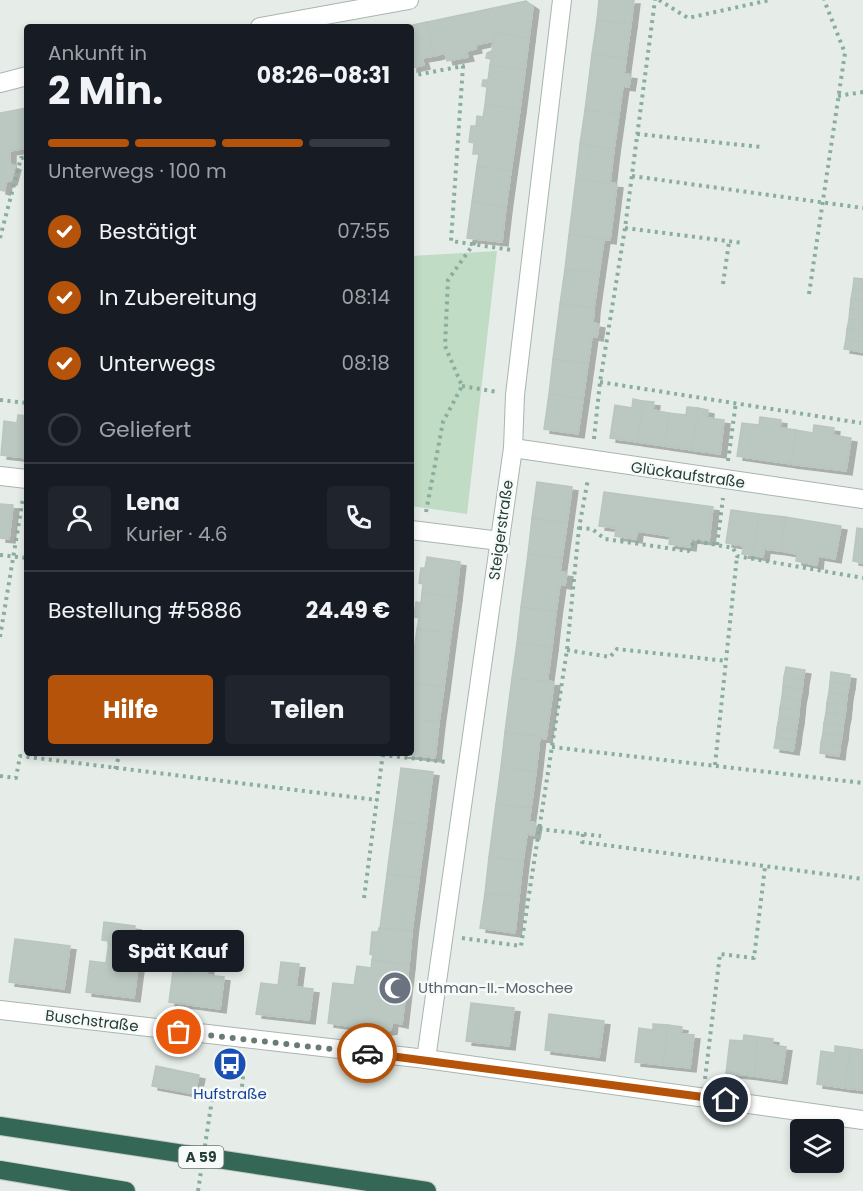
<!DOCTYPE html>
<html lang="de">
<meta charset="utf-8">
<style>
:root{--surface:#171b24;--page:#20242c;--text:#f1f3f6;--muted:#9ea1a6;--line:#363941;--accent:#b45309}
body{margin:0;font-family:Poppins,sans-serif;background:var(--page);color:var(--text);height:100vh;display:flex;flex-direction:column;font-size:22px;white-space:nowrap}
*{box-sizing:border-box;margin:0}
p{font-size:20px;color:var(--muted)}
.icon{flex:none;width:33px;height:33px;fill:none;stroke:currentColor;stroke-width:2;stroke-linecap:round;stroke-linejoin:round}
.map{position:relative;flex:1;overflow:hidden}
.sheet{position:absolute;left:24px;top:24px;width:390px;height:732px;display:flex;flex-direction:column;background:var(--surface);border-radius:6px;box-shadow:0 3px 9px #0003}
.sheet>*{flex:none}
.controls{position:absolute;left:790px;top:1119px;display:grid;gap:12px}
.controls a{display:grid;place-items:center;width:54px;height:54px;border-radius:6px;background:var(--surface);box-shadow:0 3px 9px #0003;font-size:30px}
.pin{position:absolute;display:grid;place-items:center;width:51px;height:51px;color:#fff;margin:-26px;border:3px solid #fff;border-radius:50%;box-shadow:0 2px 6px #0007}
.courier{position:absolute;display:grid;place-items:center;width:60px;height:60px;margin:-30px;border:4px solid #b45309;border-radius:50%;background:#fff;color:#222;box-shadow:0 2px 8px #0007}
.bubble{position:absolute;height:42px;border-radius:6px;background:var(--surface);box-shadow:0 3px 9px #0003;font-size:20px;font-weight:700;line-height:42px;text-align:center}
.summary em{font-style:normal;font-weight:700}
.summary div{display:flex;flex-direction:column-reverse}
.summary{display:flex;align-items:center;justify-content:space-between;height:102px;padding:0 24px}
h1{font-size:39px;font-weight:700;line-height:45px}
.bar{display:grid;grid-template-columns:repeat(4,1fr);gap:9px 6px;align-content:center;height:72px;padding:0 24px}
.bar i{height:8px;border-radius:4px;background:var(--line)}
.bar .selected{background:var(--accent)}
.bar p{grid-column:span 4}
.line{display:flex;align-items:center;gap:15px;padding:0 24px;border-top:2px solid var(--line)}
.line div{flex:1}
.round{display:grid;place-items:center;flex:none;width:63px;height:63px;border-radius:6px;background:var(--page)}
ol{padding:0 24px;list-style:none}
li{display:flex;align-items:center;gap:18px;height:66px}
li p{margin-inline-start:auto}
li .icon{padding:6px;border-radius:50%;background:var(--accent);color:#fff;stroke-width:4}
li:last-child{color:var(--muted)}
li i{width:33px;height:33px;border:3px solid var(--line);border-radius:50%}
.cta{display:flex;gap:12px;margin-top:auto;padding:12px 24px}
.cta a{flex:1;height:69px;border-radius:6px;background:var(--accent);color:#fff;font-size:24px;font-weight:700;line-height:69px;text-align:center}
.cta a+a{background:var(--page);color:var(--text)}
.map>svg:first-child{display:block}
.green{fill:#c1dcc5}
.building{fill:#bbc8c2;stroke:#b9c6bf;stroke-width:1.5;filter:url(#shadow)}
.lines{fill:none;stroke-linecap:round;stroke-linejoin:round}
.minor-casing{stroke:#a9b5af;stroke-width:20}
.tertiary-casing{stroke:#a9b5af;stroke-width:20}
.motorway-casing{stroke:#c2c9c6;stroke-width:20}
.path{stroke:#8aae9e;stroke-width:4;stroke-dasharray:3 4.5;stroke-linecap:butt}
.minor{stroke:#fff;stroke-width:18}
.tertiary{stroke:#fff;stroke-width:18}
.motorway{stroke:#356757;stroke-width:18}
.path-bridge{stroke:#8aae9e;stroke-width:4;stroke-dasharray:3 4.5;stroke-linecap:butt}
.done{stroke:#697b74;stroke-width:6;stroke-dasharray:0 10.8}
.route{stroke:#b45309;stroke-width:8}
.labels{text-anchor:middle;stroke-width:5;stroke-linejoin:round;paint-order:stroke}
.shield{fill:#f6faf8;stroke:#647670;stroke-width:1.5}
.shield-label{font-size:14px;font-weight:bold;fill:#263e35}
.street-label{font-size:15px;fill:#263e35;stroke:#f6faf8}
.worship-label{font-size:15px;fill:#5b616d;stroke:#f6faf8;text-anchor:start}
.transit-label{font-size:15px;fill:#164399;stroke:#f6faf8}
</style>
<div class="map">
<svg width="863" height="1191" viewBox="0 0 863 1191">
<defs>
<filter id="shadow"><feDropShadow dx="6" dy="4" stdDeviation="0" flood-color="#0004"/></filter>
</defs>
<rect width="100%" height="100%" fill="#e6ede9"/>
<polygon class="green" points="497,251 467,514 411,506 411,256"/>
<g class="building">
<polygon points="599,0 634,0 631,24 597,20"/>
<polygon points="526,1 533,6 529,38 494,33 494,41 475,45 476,49 466,51 468,57 447,61 445,53 434,56 427,22"/>
<polygon points="597,20 631,24 626,59 592,54"/>
<polygon points="427,22 434,56 422,58 424,65 411,68 411,27 404,27"/>
<polygon points="494,33 529,38 525,70 490,65 491,59 486,58 487,53 492,51"/>
<polygon points="592,54 626,59 624,74 631,75 629,87 623,86 619,114 585,110"/>
<polygon points="490,65 525,70 520,109 485,105 487,87 482,86 483,80 488,80"/>
<polygon points="485,105 520,109 511,171 477,166 479,154 473,154 474,143 469,142 471,126 476,126 477,116 483,117"/>
<polygon points="27,108 27,148 10,151 10,164 15,166 11,181 7,180 4,191 0,190 0,113"/>
<polygon points="585,110 619,114 614,149 580,144"/>
<polygon points="580,144 614,149 610,183 576,179"/>
<polygon points="477,166 511,171 506,207 472,202"/>
<polygon points="576,179 617,184 610,240 569,235"/>
<polygon points="472,202 506,207 502,242 467,238"/>
<polygon points="569,235 604,239 599,273 565,269"/>
<polygon points="565,269 599,273 594,308 560,304"/>
<polygon points="854,278 863,279 863,290 853,288"/>
<polygon points="853,288 863,290 863,300 851,299"/>
<polygon points="851,299 863,300 863,310 850,309"/>
<polygon points="560,304 594,308 593,323 599,324 597,337 592,336 588,364 553,359"/>
<polygon points="850,309 863,310 863,321 849,319"/>
<polygon points="849,319 863,321 863,331 847,329"/>
<polygon points="847,329 863,331 863,342 846,339"/>
<polygon points="846,339 863,342 863,352 844,349"/>
<polygon points="553,359 588,364 583,399 549,394"/>
<polygon points="549,394 583,399 578,434 544,429"/>
<polygon points="633,399 643,401 638,442 610,438 615,405 632,408"/>
<polygon points="643,401 654,402 653,410 669,413 665,446 638,442"/>
<polygon points="687,407 698,408 692,450 665,446 669,413 686,415"/>
<polygon points="698,408 708,410 707,418 724,420 720,454 692,450"/>
<polygon points="18,415 27,416 27,458 1,455 4,421 17,423"/>
<polygon points="760,417 781,420 780,428 796,430 791,464 737,456 742,423 759,425"/>
<polygon points="814,425 834,428 833,435 851,438 846,471 791,464 796,430 813,433"/>
<polygon points="537,482 572,487 567,523 532,518"/>
<polygon points="604,492 713,507 709,541 691,539 690,547 669,544 670,536 637,531 636,539 615,536 616,528 599,526"/>
<polygon points="0,504 13,505 9,539 0,538"/>
<polygon points="731,510 759,514 753,555 742,554 744,546 726,543"/>
<polygon points="759,514 785,517 781,551 764,549 763,557 753,555"/>
<polygon points="785,517 841,526 835,559 818,556 817,565 796,561 797,554 781,551"/>
<polygon points="532,518 567,523 562,558 528,554"/>
<polygon points="857,528 863,529 863,563 853,561"/>
<polygon points="528,554 562,558 560,572 567,573 565,585 560,584 556,612 521,607"/>
<polygon points="427,557 460,562 456,597 422,593 423,584 419,583 421,568 425,568"/>
<polygon points="422,593 456,597 451,633 417,629 419,618 414,617 416,602 421,603"/>
<polygon points="521,607 556,612 552,647 517,643"/>
<polygon points="417,629 451,633 444,687 411,683 411,651 414,651"/>
<polygon points="517,643 552,647 547,683 512,678"/>
<polygon points="786,667 805,670 803,680 784,677"/>
<polygon points="831,672 850,675 849,685 830,682"/>
<polygon points="784,677 803,680 802,690 783,687"/>
<polygon points="512,678 554,682 546,739 505,732"/>
<polygon points="830,682 849,685 847,695 829,692"/>
<polygon points="411,683 444,687 439,722 411,719"/>
<polygon points="783,687 802,690 800,700 782,697"/>
<polygon points="829,692 847,695 846,705 827,703"/>
<polygon points="782,697 800,700 799,710 780,708"/>
<polygon points="827,703 846,705 845,715 826,713"/>
<polygon points="780,708 799,710 798,720 779,718"/>
<polygon points="826,713 845,715 843,725 824,723"/>
<polygon points="779,718 798,720 796,731 777,728"/>
<polygon points="411,719 439,722 435,758 401,754 411,753"/>
<polygon points="824,723 843,725 842,736 823,733"/>
<polygon points="777,728 796,731 795,740 776,738"/>
<polygon points="505,732 540,736 536,772 501,767"/>
<polygon points="823,733 842,736 840,746 821,743"/>
<polygon points="776,738 795,740 793,751 774,748"/>
<polygon points="821,743 840,746 839,756 820,753"/>
<polygon points="501,767 536,772 531,808 496,804"/>
<polygon points="401,768 433,772 426,825 394,821"/>
<polygon points="496,804 531,808 529,822 536,823 534,835 527,834 523,861 489,857"/>
<polygon points="394,821 426,825 419,878 387,874"/>
<polygon points="489,857 523,861 519,897 485,893"/>
<polygon points="387,874 419,878 412,931 380,928"/>
<polygon points="485,893 519,897 515,933 480,928"/>
<polygon points="104,922 135,926 132,944 102,940"/>
<polygon points="379,928 412,931 409,965 372,960 373,955 370,954 372,932 378,932"/>
<polygon points="188,931 219,936 217,954 185,950"/>
<polygon points="15,939 70,946 64,989 9,982"/>
<polygon points="109,941 124,943 122,965 138,967 134,998 86,992 90,961 106,963"/>
<polygon points="192,951 210,953 207,975 224,977 220,1009 169,1002 173,971 189,973"/>
<polygon points="372,960 409,965 402,1024 392,1022 391,1030 385,1031 328,1023 333,983 354,985 357,966 371,968"/>
<polygon points="281,962 299,964 296,987 313,989 309,1020 256,1014 261,983 278,985"/>
<polygon points="471,1003 514,1008 509,1046 466,1041"/>
<polygon points="549,1014 604,1021 599,1057 545,1050"/>
<polygon points="653,1024 668,1025 663,1065 635,1062 639,1028 653,1030"/>
<polygon points="668,1025 682,1027 681,1034 694,1035 690,1068 663,1065"/>
<polygon points="744,1035 758,1037 754,1076 726,1073 730,1040 743,1041"/>
<polygon points="758,1037 773,1039 772,1045 786,1047 781,1080 754,1076"/>
<polygon points="835,1046 850,1048 845,1088 817,1084 821,1051 835,1053"/>
<polygon points="850,1048 863,1050 863,1090 845,1088"/>
<polygon points="156,1066 199,1075 195,1094 152,1086"/>
</g>
<g class="lines">
<g class="minor-casing">
<g id="minor">
<polyline points="260,27 409,0"/>
<polyline points="0,83 27,76"/>
<polyline points="513,448 863,499"/>
<polyline points="0,476 27,479"/>
<polyline points="411,530 500,541"/>
<polyline points="426,1059 513,448 515,395 562,0"/>
</g>
</g>
<g class="tertiary-casing">
<polyline id="tertiary" points="0,1010 426,1059 863,1120"/>
</g>
<g class="motorway-casing">
<g id="motorway">
<polyline points="0,1126 427,1191"/>
<polyline points="0,1170 126,1191"/>
</g>
</g>
<g class="path">
<polyline points="659,0 688,18 770,0"/>
<polyline points="411,76 463,66 451,241 512,250"/>
<polyline points="838,96 863,92"/>
<polyline points="637,134 761,147"/>
<polyline points="632,176 863,208"/>
<polyline points="625,228 743,243"/>
<polyline points="0,238 21,158 27,157"/>
<polyline points="723,284 729,242"/>
<polyline points="809,294 845,53 824,0"/>
<polyline points="600,382 861,423"/>
<polyline points="462,386 497,392"/>
<polyline points="0,400 27,403"/>
<polyline points="594,439 600,382 625,228 655,0"/>
<polyline points="728,461 736,402"/>
<polyline points="426,512 443,422 462,386 445,346 448,280 475,242"/>
<polyline points="579,528 592,529 605,539 688,551 695,541 733,548 737,556 863,578"/>
<polyline points="717,545 723,498"/>
<polyline points="0,555 27,558"/>
<polyline points="0,637 23,498"/>
<polyline points="567,650 610,657 617,649 727,661"/>
<polyline points="552,747 863,783"/>
<polyline points="382,755 447,762"/>
<polyline points="715,765 737,556"/>
<polyline points="115,769 120,753"/>
<polyline points="0,776 16,778 20,756 377,800"/>
<polyline points="539,829 601,836"/>
<polyline points="583,834 582,842 863,879"/>
<polyline points="364,898 383,753"/>
<polyline points="462,938 521,946 567,650 579,528 588,479"/>
<polyline points="705,1079 720,954 754,958 765,867"/>
<polyline points="213,1093 241,1096 245,1058"/>
</g>
<use href="#minor" class="minor"/>
<use href="#tertiary" class="tertiary"/>
<use href="#motorway" class="motorway"/>
<polyline class="path-bridge" points="198,1191 213,1093"/>
</g>
<g class="lines">
<polyline class="done" points="179,1032 367,1053"/>
<polyline class="route" points="367,1053 726,1100"/>
</g>
<defs>
<g id="mosque-disc" transform="scale(1.725)"><circle r="9.5" fill="#6b7280" stroke="#f6faf8"/><path d="M3.5-4.9A6 6 0 1 0 3.5 4.9A5 5 0 1 1 3.5-4.9Z" fill="#fff"/></g>
<g id="bus-disc" transform="scale(1.725)"><circle r="9.5" fill="#1a4fb4" stroke="#f6faf8"/><path d="M-5-6H5V4H4V6H2V4H-2V6H-4V4H-5ZM-3.5-4V0h7V-4ZM-3.5 1.2v1.5H-2V1.2ZM2 1.2v1.5H3.5V1.2Z" fill="#fff"/></g>
</defs>
<g fill-rule="evenodd">
<use href="#mosque-disc" x="395" y="988"/>
<use href="#bus-disc" x="230" y="1064"/>
</g>
<g class="labels">
<rect class="shield" x="178.5" y="1146" width="45" height="22" rx="4.5"/>
<g class="shield-label">
<text x="201" y="1162">A 59</text>
</g>
<g class="street-label">
<text transform="translate(688 475) rotate(8)" y="5">Glückaufstraße</text>
<text transform="translate(501 530) rotate(-82)" y="5">Steigerstraße</text>
<text transform="translate(92 1021) rotate(7)" y="5">Buschstraße</text>
</g>
<g class="worship-label">
<text x="418" y="993">Uthman-II.-Moschee</text>
</g>
<g class="transit-label">
<text x="230" y="1099">Hufstraße</text>
</g>
</g>
</svg>
<div class="controls">
<a><svg class="icon" aria-label="layers" viewBox="0 0 24 24"><path d="M12 4l9 5-9 5-9-5zM3 14l9 5 9-5"/></svg></a>
</div>
<div class="pin" style="left:179px;top:1032px;background:#ea580c"><svg class="icon" aria-label="bag" viewBox="0 0 24 24"><path d="M5 8h14l-1 12H6zM9 8a3 3 0 0 1 6 0"/></svg></div>
<div class="pin" style="left:726px;top:1100px;background:#1f2937"><svg class="icon" aria-label="home" viewBox="0 0 24 24"><path d="M3 11l9-7 9 7M6 9v11h12V9"/></svg></div>
<div class="courier" style="left:367px;top:1053px"><svg class="icon" aria-label="car" viewBox="0 0 24 24"><path d="M5 17H2v-5l4-1 3-4h7l3 4 3 1v5h-3M9 17h6M6 11h13"/><circle cx="7" cy="17" r="2"/><circle cx="17" cy="17" r="2"/></svg></div>
<div class="bubble" style="left:112px;top:930px;width:132px">Spät Kauf</div>
<section class="sheet">
<div class="summary"><div><h1>2 Min.</h1><p>Ankunft in</p></div><em>08:26–08:31</em></div>
<div class="bar"><i class="selected"></i><i class="selected"></i><i class="selected"></i><i></i><p>Unterwegs · 100 m</p></div>
<ol>
<li><svg class="icon" aria-label="check" viewBox="0 0 24 24"><path d="M5 12l5 5 9-10"/></svg>Bestätigt<p>07:55</p></li>
<li><svg class="icon" aria-label="check" viewBox="0 0 24 24"><path d="M5 12l5 5 9-10"/></svg>In Zubereitung<p>08:14</p></li>
<li><svg class="icon" aria-label="check" viewBox="0 0 24 24"><path d="M5 12l5 5 9-10"/></svg>Unterwegs<p>08:18</p></li>
<li><i></i>Geliefert</li>
</ol>
<div class="line" style="height:108px"><a class="round"><svg class="icon" aria-label="person" viewBox="0 0 24 24"><circle cx="12" cy="8" r="4"/><path d="M4 21q1-7 8-7t8 7"/></svg></a><div><b>Lena</b><p>Kurier · 4.6</p></div><a class="round"><svg class="icon" aria-label="phone" viewBox="0 0 24 24"><path d="M5 4h4l2 5-3 2q2 4 5 5l2-3 5 2v4C11 20 4 13 5 4z"/></svg></a></div>
<div class="line" style="height:78px"><div>Bestellung #5886</div><b>24.49 €</b></div>
<div class="cta"><a>Hilfe</a><a>Teilen</a></div>
</section>
</div>
